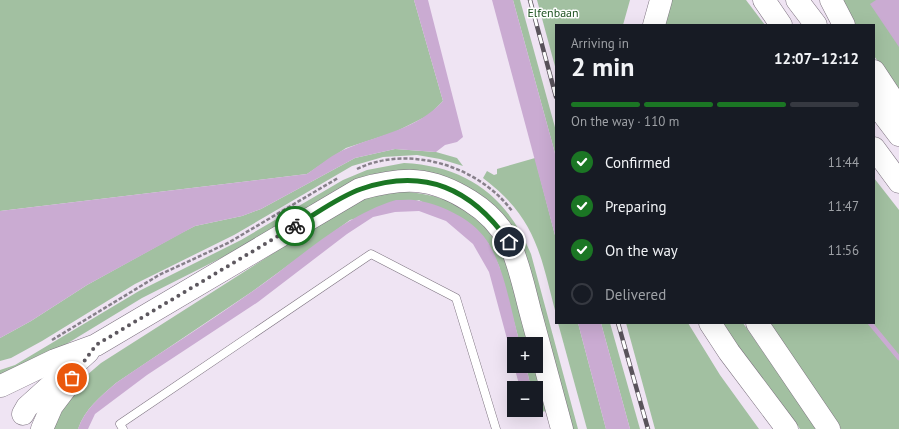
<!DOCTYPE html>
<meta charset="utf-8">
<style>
:root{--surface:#171b24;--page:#242831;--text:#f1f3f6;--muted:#9ea1a6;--line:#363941;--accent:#1b7624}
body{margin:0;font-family:"PT Sans",sans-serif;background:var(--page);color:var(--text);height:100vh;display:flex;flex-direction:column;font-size:15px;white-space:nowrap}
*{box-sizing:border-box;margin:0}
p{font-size:13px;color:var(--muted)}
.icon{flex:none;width:22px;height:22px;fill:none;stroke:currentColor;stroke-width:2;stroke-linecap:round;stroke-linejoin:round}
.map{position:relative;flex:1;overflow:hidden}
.panel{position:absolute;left:555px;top:24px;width:320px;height:300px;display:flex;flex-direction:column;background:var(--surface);border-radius:0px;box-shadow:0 4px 16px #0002}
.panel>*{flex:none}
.tools{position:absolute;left:507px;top:337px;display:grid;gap:8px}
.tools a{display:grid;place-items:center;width:36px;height:36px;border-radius:0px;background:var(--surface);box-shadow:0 4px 16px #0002;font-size:20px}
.pin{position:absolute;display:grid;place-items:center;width:34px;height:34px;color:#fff;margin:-17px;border:2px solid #fff;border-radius:50%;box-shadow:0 1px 4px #0007}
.courier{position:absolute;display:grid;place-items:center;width:40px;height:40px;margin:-20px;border:3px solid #1b7624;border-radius:50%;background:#fff;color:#222;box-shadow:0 1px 5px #0007}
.summary em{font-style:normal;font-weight:700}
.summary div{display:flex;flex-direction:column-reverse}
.summary{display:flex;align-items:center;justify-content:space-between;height:68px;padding:0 16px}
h1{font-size:26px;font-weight:700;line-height:30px}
.bar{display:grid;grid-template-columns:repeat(4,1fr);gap:6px 4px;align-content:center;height:48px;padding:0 16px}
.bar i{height:5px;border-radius:3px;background:var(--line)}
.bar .selected{background:var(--accent)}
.bar p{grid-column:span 4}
ol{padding:0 16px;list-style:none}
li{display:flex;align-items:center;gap:12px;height:44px}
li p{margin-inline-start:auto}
li .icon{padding:4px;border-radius:50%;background:var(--accent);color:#fff;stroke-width:4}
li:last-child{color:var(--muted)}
li i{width:22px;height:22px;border:2px solid var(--line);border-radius:50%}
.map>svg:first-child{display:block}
.green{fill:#a2c0a1}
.water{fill:#caabd2}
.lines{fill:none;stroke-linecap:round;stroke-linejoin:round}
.stream{stroke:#caabd2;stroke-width:4.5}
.service-casing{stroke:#7c727f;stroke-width:9}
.secondary-casing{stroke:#7c727f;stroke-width:23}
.trunk-casing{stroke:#7c727f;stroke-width:23}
.path{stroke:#87808a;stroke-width:2.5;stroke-dasharray:4 2;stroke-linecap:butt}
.service{stroke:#fff;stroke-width:8}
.secondary{stroke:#fff;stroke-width:22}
.trunk{stroke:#fff;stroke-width:22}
.rail-casing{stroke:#59535b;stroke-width:4.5}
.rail{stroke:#fff;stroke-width:3;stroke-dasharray:9;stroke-linecap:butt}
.done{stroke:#5d585f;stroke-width:4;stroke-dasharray:0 7.2}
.route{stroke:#1b7624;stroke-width:5}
.labels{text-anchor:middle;stroke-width:3;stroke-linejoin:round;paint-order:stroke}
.park-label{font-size:12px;fill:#1f5221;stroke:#fff}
</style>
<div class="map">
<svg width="899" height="429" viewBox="0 0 899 429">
<rect width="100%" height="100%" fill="#efe4f3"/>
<g class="green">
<polygon points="0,0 414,0 443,101 429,115 395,132 346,148 307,174 0,211"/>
<polygon points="513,0 520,0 556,131 556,157"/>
<polygon points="537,0 630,0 623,25 556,25 556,70"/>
<polygon points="666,0 746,0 765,25 660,25"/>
<polygon points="842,0 899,0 899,90 874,56 874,25 852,25"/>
<polygon points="395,149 436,152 457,158 463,166 440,159 417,155 383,157 352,166 234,235 135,284 42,341 11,358 0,361 0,338 31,321 87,285 183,232 195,226 242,216 261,209 355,158"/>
<path d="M535 158 556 239V314C540 253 536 218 483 178L487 171 494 175 497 174V169Z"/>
<path d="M404 163C466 166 507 196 531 254L578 429H571L484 197C446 170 404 164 361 179L225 256 142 298 50 354 0 377V370L15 365 139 291 241 240 343 180 367 170Z"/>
<polygon points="874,178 899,210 899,429 841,429 768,323 874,323"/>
<path d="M393 191C499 194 507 260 530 344H520L499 266 488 243 419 200 350 220 253 291 116 383C100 397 85 409 78 429H48L73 387 101 363 335 214 364 198Z"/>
<polygon points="558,323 578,323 606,429 587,429"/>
<polygon points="601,323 610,323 640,429 630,429"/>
<polygon points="626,323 688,323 720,375 759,429 655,429"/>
<polygon points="719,323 743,323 817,429 800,429"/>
<polygon points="526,366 536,366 548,411 538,412 536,388 531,388"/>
</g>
<g class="water">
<path d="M414 0H428L463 137 457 142 445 145 436 152 395 149 355 158 261 209 242 216 195 226 87 285 31 321 0 338V211L307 174C320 165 334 153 348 148 382 134 417 129 443 101Z"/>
<polygon points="492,0 513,0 556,157 556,239"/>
<polygon points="876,0 899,0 899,47 870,4"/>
<path d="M396 200C403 200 412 199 420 201 445 206 476 221 489 244 506 274 511 311 520 344H514V365L489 272 473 244 446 221 419 211 395 212 373 217 347 234 258 302 147 375 95 414 88 429H78C85 409 100 397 116 383 161 352 208 323 253 291 298 260 342 216 396 200Z"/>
<polygon points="578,323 601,323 630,429 606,429"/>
<polygon points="514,366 526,366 531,388 520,388"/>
</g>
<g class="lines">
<polyline class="stream" points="870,323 899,358"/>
<g class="service-casing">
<polyline id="service" points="123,429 120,424 371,254 456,298 496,429"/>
</g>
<g class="secondary-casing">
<g id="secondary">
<path d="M1 386 55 360 96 345 360 189C403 177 431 176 470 201 486 211 500 225 509 242 520 265 525 293 532 318 542 355 552 392 562 429"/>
<polyline points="23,414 27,407 88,352"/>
<polyline points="42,429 52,406 71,381"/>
</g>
</g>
<g class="trunk-casing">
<g id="trunk">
<polyline points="764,0 781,25"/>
<polyline points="797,0 816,25"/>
<polyline points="831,0 844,25"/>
<polyline points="654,25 661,0"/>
<polyline points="874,71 899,109"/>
<polyline points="874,102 899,135"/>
<polyline points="874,148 899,182"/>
<polyline points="710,323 729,352 787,429"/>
<polyline points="757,323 829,429"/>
</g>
</g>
<g class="path">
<path d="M357 169C408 144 479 166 512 211"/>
<polyline points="52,340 159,275 228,243 338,178"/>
</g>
<use href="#service" class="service"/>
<use href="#secondary" class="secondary"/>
<use href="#trunk" class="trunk"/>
<g class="rail-casing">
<g id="rail">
<polyline points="530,0 556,97"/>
<polyline points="618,323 648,429"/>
</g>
</g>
<use href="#rail" class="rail"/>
</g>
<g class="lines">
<polyline class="done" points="72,378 96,345 295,226"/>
<path class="route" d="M295 226C316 214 338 197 361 189 425 167 472 189 509 242"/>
</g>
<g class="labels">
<g class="park-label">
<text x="553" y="17">Elfenbaan</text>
</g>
</g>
</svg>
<div class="tools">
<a>+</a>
<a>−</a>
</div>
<div class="pin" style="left:72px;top:378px;background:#ea580c"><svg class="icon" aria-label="bag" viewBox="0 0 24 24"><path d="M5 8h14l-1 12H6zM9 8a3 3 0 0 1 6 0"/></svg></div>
<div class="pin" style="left:509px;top:242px;background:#1f2937"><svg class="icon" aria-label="home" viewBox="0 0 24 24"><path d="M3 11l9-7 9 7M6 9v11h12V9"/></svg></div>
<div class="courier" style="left:295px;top:226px"><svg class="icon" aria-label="bike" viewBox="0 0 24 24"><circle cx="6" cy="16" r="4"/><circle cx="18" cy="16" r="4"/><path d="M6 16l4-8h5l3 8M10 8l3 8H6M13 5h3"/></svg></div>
<section class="panel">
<div class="summary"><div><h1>2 min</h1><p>Arriving in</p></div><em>12:07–12:12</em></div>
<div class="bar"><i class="selected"></i><i class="selected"></i><i class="selected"></i><i></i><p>On the way · 110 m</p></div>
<ol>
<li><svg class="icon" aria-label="check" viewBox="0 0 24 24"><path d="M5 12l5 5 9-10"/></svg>Confirmed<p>11:44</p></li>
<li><svg class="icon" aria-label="check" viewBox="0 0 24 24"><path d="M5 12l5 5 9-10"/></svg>Preparing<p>11:47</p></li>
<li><svg class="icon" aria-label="check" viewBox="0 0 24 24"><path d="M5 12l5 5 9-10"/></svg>On the way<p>11:56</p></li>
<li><i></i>Delivered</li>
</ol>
</section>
</div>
